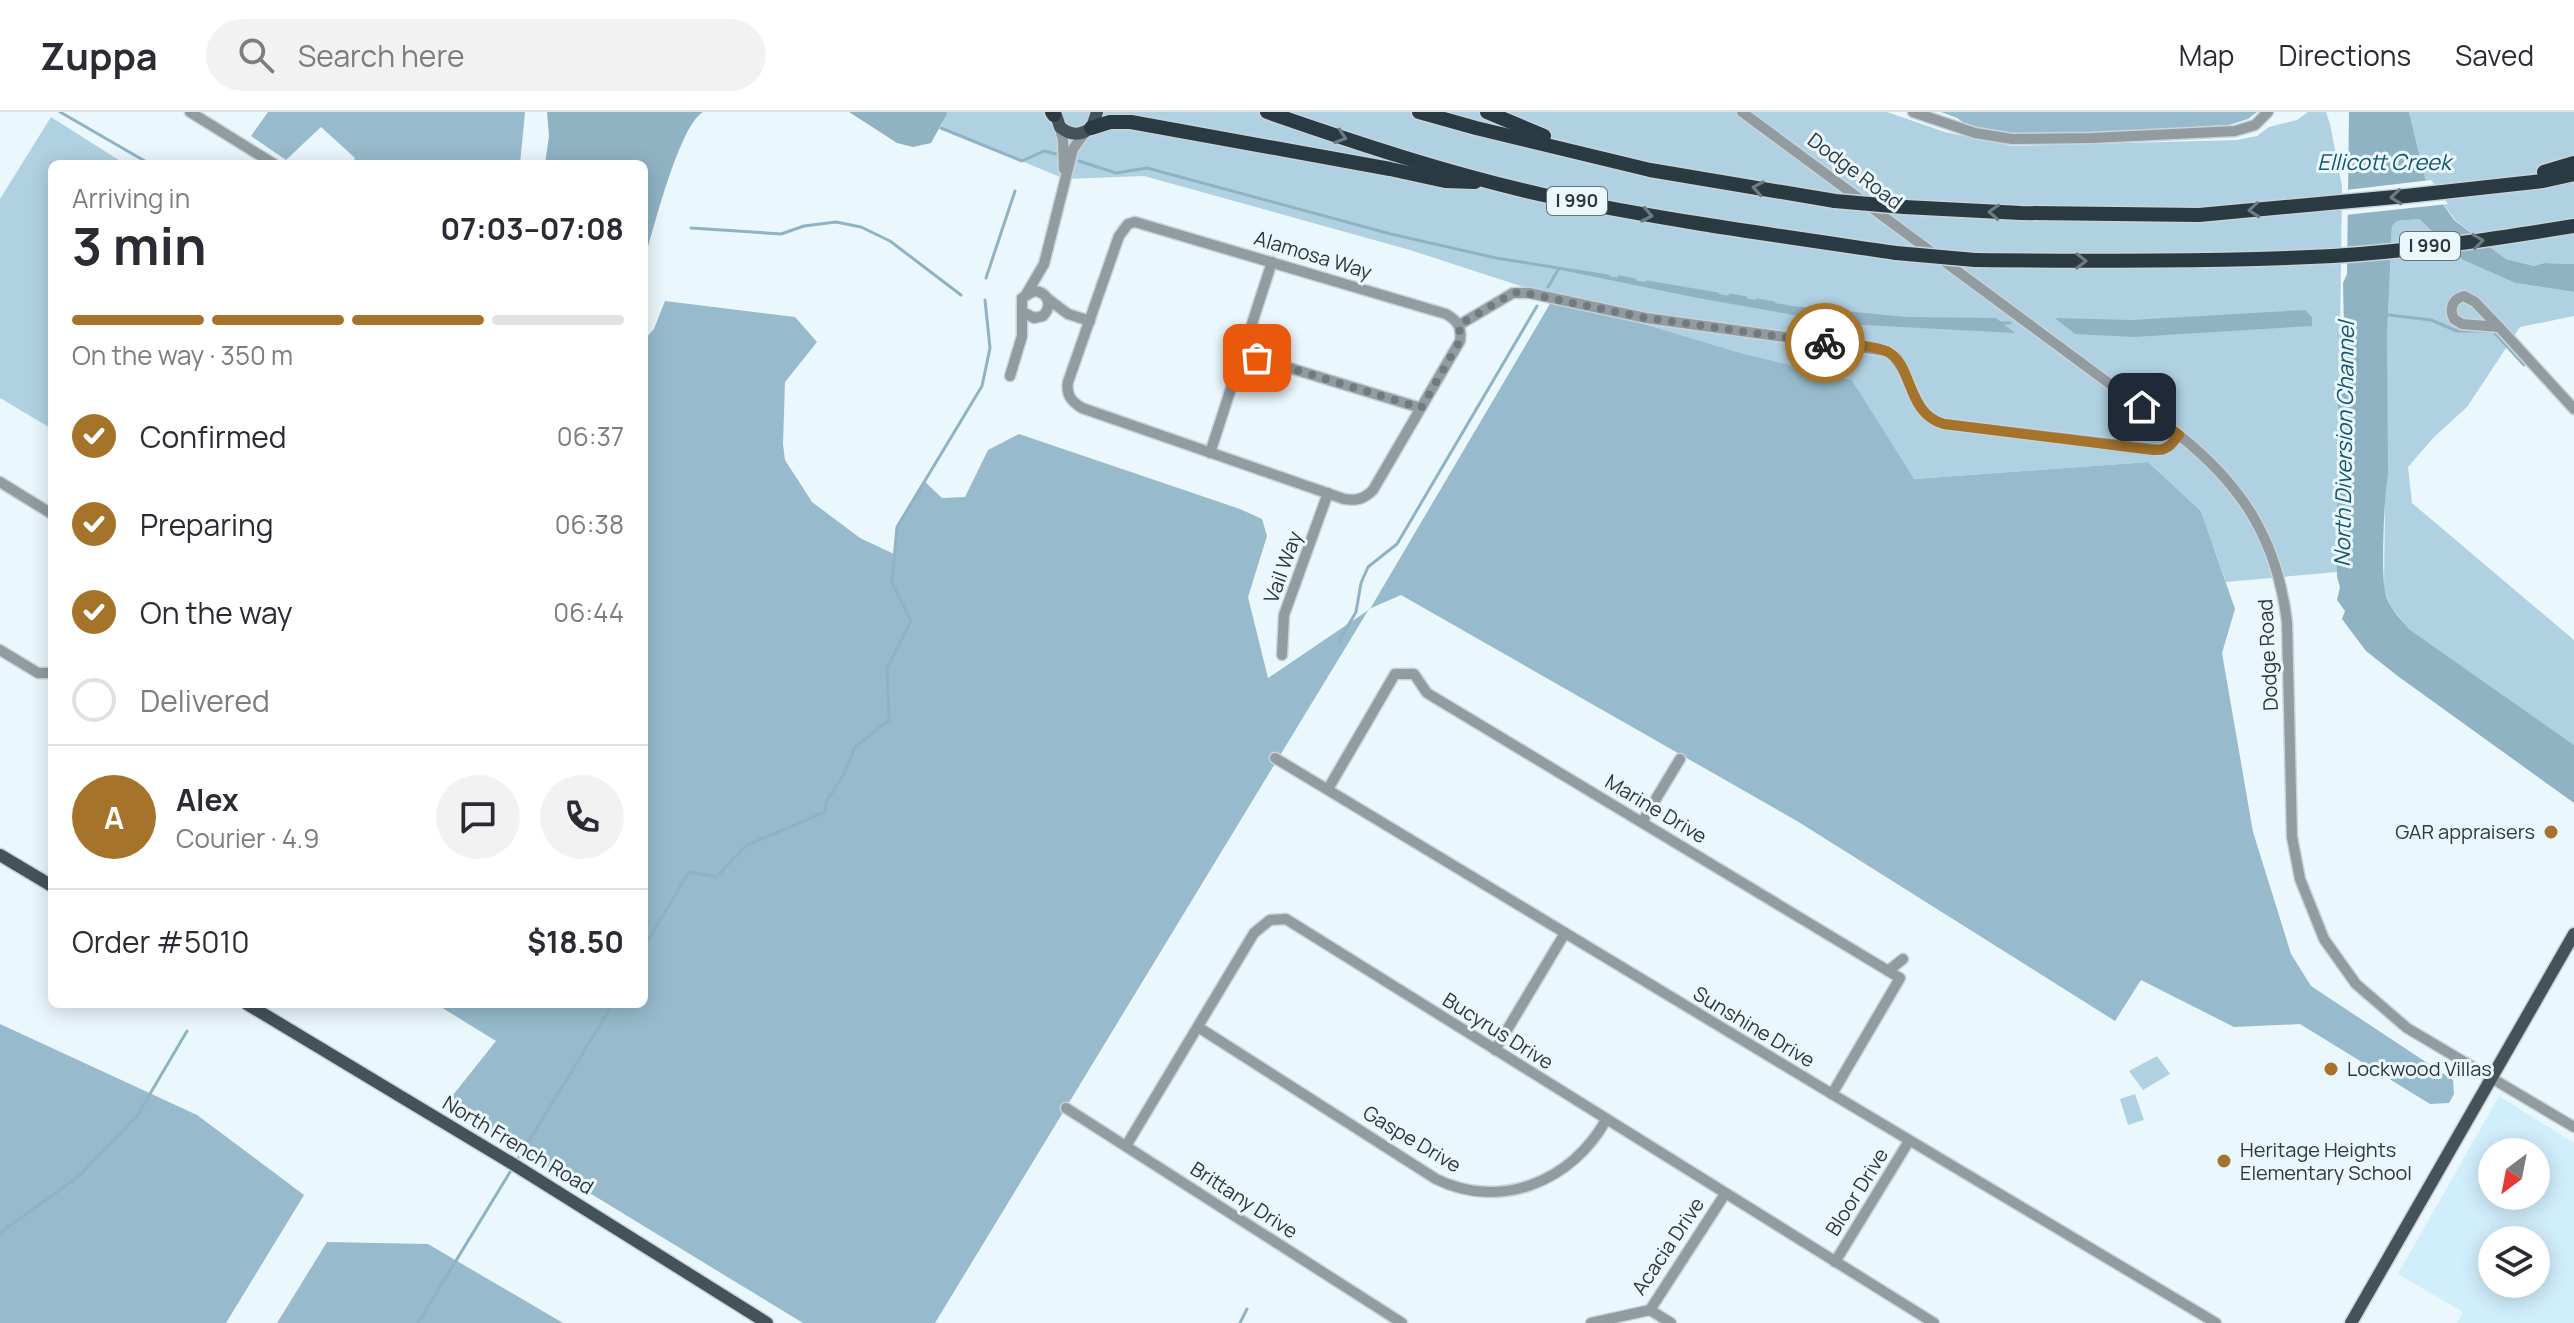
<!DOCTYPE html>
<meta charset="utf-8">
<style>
:root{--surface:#fff;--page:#f2f2f3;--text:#2b2b33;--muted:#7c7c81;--line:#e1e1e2;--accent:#a6732b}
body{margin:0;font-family:Manrope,sans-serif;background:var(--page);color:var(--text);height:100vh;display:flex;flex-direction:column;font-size:30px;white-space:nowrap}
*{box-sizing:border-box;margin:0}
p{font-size:26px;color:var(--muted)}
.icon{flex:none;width:44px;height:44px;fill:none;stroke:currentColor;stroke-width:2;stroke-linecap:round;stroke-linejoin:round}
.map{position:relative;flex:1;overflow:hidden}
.drawer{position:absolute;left:48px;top:48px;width:600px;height:848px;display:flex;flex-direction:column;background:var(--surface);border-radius:12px;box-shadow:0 4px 20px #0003}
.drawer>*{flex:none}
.needle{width:52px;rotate:212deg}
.fabs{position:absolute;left:2478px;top:1026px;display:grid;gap:16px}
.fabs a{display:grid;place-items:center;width:72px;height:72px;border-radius:50%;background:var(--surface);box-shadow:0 4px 20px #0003;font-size:40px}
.pin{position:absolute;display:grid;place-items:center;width:68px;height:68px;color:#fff;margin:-34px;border-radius:16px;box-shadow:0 4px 12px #0006}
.courier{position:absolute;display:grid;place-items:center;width:80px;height:80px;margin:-40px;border:6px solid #a6732b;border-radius:50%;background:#fff;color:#222;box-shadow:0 2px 10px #0007}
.summary em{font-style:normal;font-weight:700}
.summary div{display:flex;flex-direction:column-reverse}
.summary{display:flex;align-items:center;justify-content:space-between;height:136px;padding:0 24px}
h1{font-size:52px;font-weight:700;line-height:60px}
.bar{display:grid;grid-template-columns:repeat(4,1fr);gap:12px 8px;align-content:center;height:96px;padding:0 24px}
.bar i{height:10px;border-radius:6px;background:var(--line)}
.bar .selected{background:var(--accent)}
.bar p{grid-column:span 4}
.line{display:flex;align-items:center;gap:20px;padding:0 24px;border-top:2px solid var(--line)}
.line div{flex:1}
.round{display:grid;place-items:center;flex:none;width:84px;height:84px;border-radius:42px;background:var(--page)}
ol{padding:0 24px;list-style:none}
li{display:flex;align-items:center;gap:24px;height:88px}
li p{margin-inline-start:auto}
li .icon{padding:8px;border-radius:50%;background:var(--accent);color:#fff;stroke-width:4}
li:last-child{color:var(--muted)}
li i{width:44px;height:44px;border:4px solid var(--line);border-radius:50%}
header{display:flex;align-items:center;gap:48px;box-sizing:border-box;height:112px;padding:0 40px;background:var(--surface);border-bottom:2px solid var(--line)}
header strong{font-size:38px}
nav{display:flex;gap:44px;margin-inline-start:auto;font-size:28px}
.search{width:560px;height:72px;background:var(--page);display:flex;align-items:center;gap:20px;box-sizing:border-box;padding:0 28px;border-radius:44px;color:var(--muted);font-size:30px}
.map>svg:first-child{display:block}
.built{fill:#d1eefc;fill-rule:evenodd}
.green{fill:#b0d1e2}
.forest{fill:#97bbcc}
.water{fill:#90b3c4}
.pier{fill:#eaf7fd}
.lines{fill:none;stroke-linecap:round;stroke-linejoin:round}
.stream{stroke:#90b3c4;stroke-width:3}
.minor-casing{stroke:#c8d4da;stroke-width:13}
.major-casing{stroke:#c8d4da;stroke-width:15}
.highway-casing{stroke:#c8d4da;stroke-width:17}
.minor{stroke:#929b9f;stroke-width:10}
.major{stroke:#44525a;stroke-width:12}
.highway{stroke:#293a42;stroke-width:14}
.highway-bridge-casing{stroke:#c8d4da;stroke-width:17;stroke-linecap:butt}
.highway-bridge{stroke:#293a42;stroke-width:14}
.oneway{stroke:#6d7c83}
.done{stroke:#707a7f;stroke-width:8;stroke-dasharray:0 14.4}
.route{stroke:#a6732b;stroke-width:10}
.poi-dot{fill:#a6732b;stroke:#eaf7fd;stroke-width:3}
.labels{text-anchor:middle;stroke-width:6;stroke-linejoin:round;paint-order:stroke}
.shield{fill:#eaf7fd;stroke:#677175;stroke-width:2}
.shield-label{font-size:18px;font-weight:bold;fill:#2f373b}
.street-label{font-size:20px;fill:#2f373b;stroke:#eaf7fd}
.poi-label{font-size:20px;fill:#2f373b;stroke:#eaf7fd;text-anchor:start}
.water-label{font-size:22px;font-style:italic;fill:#14566f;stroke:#eaf7fd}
</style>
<header>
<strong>Zuppa</strong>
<div class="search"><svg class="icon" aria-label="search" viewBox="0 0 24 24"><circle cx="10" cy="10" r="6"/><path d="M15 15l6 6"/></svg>Search here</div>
<nav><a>Map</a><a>Directions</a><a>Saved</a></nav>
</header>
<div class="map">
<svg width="2574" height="1211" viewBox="0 0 2574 1211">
<rect width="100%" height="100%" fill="#eaf7fd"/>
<path class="built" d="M2499 984 2574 1031V1211H2457L2463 1200 2398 1162ZM2492 1040H2536V1084H2492ZM2492 1128H2536V1172H2492Z"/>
<g class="green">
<polygon points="946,0 1887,0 1945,20 2012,34 2237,28 2257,24 2269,15 2297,8 2308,0 2326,0 2330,12 2342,74 2337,460 2226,470 2201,399 2148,350 1913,367 1852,268 1741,241 1554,185 1410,138 1144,64 1065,67 941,16"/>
<polygon points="2409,0 2574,0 2574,152 2544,151 2534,154 2506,147 2455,108 2425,66"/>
<polygon points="51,5 125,52 52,52 52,317 0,286 0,87"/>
<polygon points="2419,107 2463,148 2515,171 2574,180 2574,204 2520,215 2467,295 2434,325 2408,355 2412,391 2574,528 2574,633 2409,517 2391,495 2384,477 2387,226 2392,114 2397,109"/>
<polygon points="2157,944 2170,962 2143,978 2129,959"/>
<polygon points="2135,982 2144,1008 2128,1013 2120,987"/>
</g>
<g class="forest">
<polygon points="268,0 525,0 520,52 352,52 355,46 321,15 286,48 251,24"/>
<polygon points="1941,0 2257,0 2248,7 2229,13 2093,21 2012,21 1967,13 1957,6"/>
<polygon points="1554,185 1741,241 1852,268 1914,367 2148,350 2201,399 2235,497 2222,541 2253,720 2291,842 2311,874 2453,968 2454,982 2449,991 2430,992 2300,912 2234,915 2141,868 2115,909 1797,709 1401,483 1369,497 935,1211 803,1211 445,993 496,929 436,892 644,892 644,228 654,217 665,189 795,205 817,230 785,270 783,332 785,348 812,390 860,426 894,442 897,415 924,369 942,386 965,385 988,338 1019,322 1240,397 1262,407 1267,424 1248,485 1268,566 1370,497"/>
<polygon points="0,912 197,1003 304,1083 226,1211 0,1211"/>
<polygon points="327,1130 428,1132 563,1211 277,1211"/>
</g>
<g class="water">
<path d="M547 0H703C679 14 653 119 644 149V52H545L549 24Z"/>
<polygon points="849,0 946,0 947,2 931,31 913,35 897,31"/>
<path d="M2349 0H2409L2425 66 2454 108 2506 147 2534 154 2544 151 2574 152V180L2515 171 2463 148 2419 107 2397 109 2392 114 2387 226 2388 363C2384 383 2381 460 2385 479 2388 495 2399 505 2409 517L2574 633V691L2399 565 2366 539 2342 507 2345 499 2337 488 2340 475 2337 465V393L2339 386 2338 286 2341 277 2340 223 2344 220 2343 171 2347 162Z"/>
<polygon points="1527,151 1793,194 1906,205 1996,206 2015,221 1845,212 1698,186"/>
<polygon points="2305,198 2312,205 2312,214 2134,225 2075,222 2055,206 2132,208"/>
</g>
<polygon class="pier" points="2431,68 2448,92 2345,103 2346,78"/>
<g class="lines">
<g class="stream">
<polyline points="60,0 150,52"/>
<polyline points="941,16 1022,49 1044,39 1056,42"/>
<polyline points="1079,49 1116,61 1147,56 1391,122 1496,146 1608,164"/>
<polyline points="691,116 781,122 804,114 836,110 861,115 890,129 961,183"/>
<polyline points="1619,165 1635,168"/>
<polyline points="986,166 1015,79"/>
<polyline points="1647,170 1718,182"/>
<polyline points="1548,175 1558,158"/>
<polyline points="1730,183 1746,186"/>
<polyline points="1757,188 1774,191"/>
<polyline points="2389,203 2431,208 2457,219 2493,219 2524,253"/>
<polyline points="2000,211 2010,211"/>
<polyline points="1339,529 1356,500 1361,471 1368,455 1397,432 1537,194"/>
<polyline points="644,835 689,760 716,765 747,733 825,700 826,690 844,662 855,635 889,608 887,556 911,509 892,471 897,415 982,274 990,236 985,188"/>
<polyline points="519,1045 613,892"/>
<polyline points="0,1121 79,1064 137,1004 187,919"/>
<polyline points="418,1211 510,1060"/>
<polyline points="1240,1211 1247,1197"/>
</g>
<g class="minor-casing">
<g id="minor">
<polyline points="190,0 274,52"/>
<path d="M1742 0 2179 323C2243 374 2277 428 2287 510L2292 725 2300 767 2324 827 2356 872 2407 916 2574 1015"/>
<polyline points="1913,0 1975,21 2012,27 2092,26 2235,19 2255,13 2268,0"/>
<polyline points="1059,13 1063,28 1064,57"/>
<path d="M1135 110 1446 202C1458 209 1462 215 1460 229L1373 378C1364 387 1357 389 1344 387L1082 296C1071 289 1066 283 1068 270L1119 124 1128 112Z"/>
<polyline points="1027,181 1044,152 1073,37 1086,19"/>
<path d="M2464 184 2475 190 2499 215 2462 212 2454 207C2449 197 2452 187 2464 184Z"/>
<polyline points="1048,187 1068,202 1090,209"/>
<path d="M1459 213 1513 181H1529L1646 206 1887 239C1914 259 1909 302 1944 312L2162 338 2170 334 2179 323"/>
<polyline points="2499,215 2574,297"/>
<polyline points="1244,242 1421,296"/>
<path d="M1010 264 1022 224V186L1034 179C1048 180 1053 193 1043 204L1034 206 1023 200"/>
<polyline points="1210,341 1272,150"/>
<polyline points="0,370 52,402"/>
<polyline points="0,538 38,561 52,561"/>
<polyline points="1282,543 1284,503 1328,381"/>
<polyline points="1275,646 1832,982 2216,1211"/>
<polyline points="1328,677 1395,562 1414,562 1427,581 1900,866 1832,982"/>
<polyline points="1642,710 1680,647"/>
<polyline points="1888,859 1903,847"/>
<path d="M1198 915 1436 1067C1501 1099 1572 1069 1606 1008"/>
<polyline points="1495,938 1565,821"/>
<polyline points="1066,996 1402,1211"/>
<polyline points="1126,1034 1254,821 1270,808 1286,807 1934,1211"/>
<polyline points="1835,1150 1909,1029"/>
<polyline points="1650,1198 1671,1211"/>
<polyline points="1591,1211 1650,1198 1725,1082"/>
</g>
</g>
<g class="major-casing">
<g id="major">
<path d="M1055 0 1060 15C1071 24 1081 24 1092 15L1097 0"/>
<polyline points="0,743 52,774"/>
<polyline points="247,892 513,1052 767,1211"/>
<polyline points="2351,1211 2574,822"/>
</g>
</g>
<g class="highway-casing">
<g id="highway">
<polyline points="1052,0 1054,3"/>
<path d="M1267 0C1359 32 1453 63 1548 84 1663 108 1780 124 1896 141"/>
<polyline points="1419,0 1476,16 1650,58 1835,89"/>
<polyline points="1487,0 1544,24"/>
<polyline points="1091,16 1110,10 1131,10 1390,57 1445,69 1475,70"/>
<polyline points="2544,60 2574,51"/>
<polyline points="1904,95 2021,101 2199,103 2406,84 2543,69 2574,62"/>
<path d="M1975 148C2095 149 2214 150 2333 144 2414 139 2494 127 2574 114"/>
</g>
</g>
<use href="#minor" class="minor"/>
<use href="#major" class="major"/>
<use href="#highway" class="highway"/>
<g class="highway-bridge-casing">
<g id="highway-bridge">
<polyline points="1835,89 1904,95"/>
<polyline points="1896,141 1975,148"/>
</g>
</g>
<use href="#highway-bridge" class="highway-bridge"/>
</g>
<defs><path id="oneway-chevron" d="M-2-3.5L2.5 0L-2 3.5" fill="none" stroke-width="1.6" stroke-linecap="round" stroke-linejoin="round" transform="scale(2)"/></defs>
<g class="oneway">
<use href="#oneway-chevron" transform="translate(1341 25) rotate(18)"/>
<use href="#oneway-chevron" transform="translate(1758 76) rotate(-170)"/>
<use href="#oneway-chevron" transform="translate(2396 85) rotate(174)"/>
<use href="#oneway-chevron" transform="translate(2254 98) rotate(175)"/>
<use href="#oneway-chevron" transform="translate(1994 100) rotate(-177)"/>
<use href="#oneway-chevron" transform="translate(1647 103) rotate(11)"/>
<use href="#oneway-chevron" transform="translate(2478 129) rotate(-8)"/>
<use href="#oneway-chevron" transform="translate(2081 149)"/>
</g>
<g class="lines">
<polyline class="done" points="1257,246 1421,296 1460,229 1459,213 1513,181 1520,180 1646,206 1825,231"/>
<path class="route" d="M1825 231C1843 233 1871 232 1888 240 1914 253 1905 301 1944 312L2153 338C2166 339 2171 333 2179 323L2142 295"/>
</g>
<g class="poi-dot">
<circle cx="2551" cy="720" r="8"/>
<circle cx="2331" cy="957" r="8"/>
<circle cx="2224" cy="1049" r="8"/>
</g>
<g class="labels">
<g class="shield">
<rect x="1547" y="75" width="60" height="28" rx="6"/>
<rect x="2400" y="120" width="60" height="28" rx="6"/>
</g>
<g class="shield-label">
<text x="1577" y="95">I 990</text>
<text x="2430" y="140">I 990</text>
</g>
<g class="street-label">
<text transform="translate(1855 59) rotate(37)" y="7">Dodge Road</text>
<text transform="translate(1313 143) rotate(17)" y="7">Alamosa Way</text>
<text transform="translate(1283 455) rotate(-70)" y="7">Vail Way</text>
<text transform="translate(2268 543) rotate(-93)" y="7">Dodge Road</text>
<text transform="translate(1656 697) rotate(31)" y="7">Marine Drive</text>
<text transform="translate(1754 915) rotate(31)" y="7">Sunshine Drive</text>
<text transform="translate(1498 919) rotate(32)" y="7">Bucyrus Drive</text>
<text transform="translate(1412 1027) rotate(31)" y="7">Gaspe Drive</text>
<text transform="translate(518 1033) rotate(31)" y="7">North French Road</text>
<text transform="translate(1857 1080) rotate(-58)" y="7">Bloor Drive</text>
<text transform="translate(1244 1088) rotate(33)" y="7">Brittany Drive</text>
<text transform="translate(1668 1134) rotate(-56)" y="7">Acacia Drive</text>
</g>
<g class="poi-label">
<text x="2535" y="727" text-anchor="end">GAR appraisers</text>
<text x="2347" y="964">Lockwood Villas</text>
<text x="2240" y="1045">Heritage Heights<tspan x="2240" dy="23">Elementary School</tspan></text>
</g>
<g class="water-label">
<text x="2384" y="58">Ellicott Creek</text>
<text transform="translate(2344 332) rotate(-89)" y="8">North Diversion Channel</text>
</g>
</g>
</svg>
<div class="fabs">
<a><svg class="needle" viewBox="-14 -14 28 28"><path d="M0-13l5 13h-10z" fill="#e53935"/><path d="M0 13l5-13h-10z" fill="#7c7c81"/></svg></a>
<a><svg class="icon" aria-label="layers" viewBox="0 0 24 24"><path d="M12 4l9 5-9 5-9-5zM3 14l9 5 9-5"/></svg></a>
</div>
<div class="pin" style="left:1257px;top:246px;background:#ea580c"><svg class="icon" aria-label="bag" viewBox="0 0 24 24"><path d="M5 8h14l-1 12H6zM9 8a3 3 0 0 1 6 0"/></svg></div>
<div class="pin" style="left:2142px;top:295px;background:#1f2937"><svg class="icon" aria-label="home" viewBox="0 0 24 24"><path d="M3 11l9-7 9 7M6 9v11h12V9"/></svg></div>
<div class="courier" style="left:1825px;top:231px"><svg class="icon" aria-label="bike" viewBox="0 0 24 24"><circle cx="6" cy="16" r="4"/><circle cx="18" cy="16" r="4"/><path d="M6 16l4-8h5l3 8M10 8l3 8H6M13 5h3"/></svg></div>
<section class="drawer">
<div class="summary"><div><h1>3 min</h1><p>Arriving in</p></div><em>07:03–07:08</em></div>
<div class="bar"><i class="selected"></i><i class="selected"></i><i class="selected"></i><i></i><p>On the way · 350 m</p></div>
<ol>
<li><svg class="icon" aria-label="check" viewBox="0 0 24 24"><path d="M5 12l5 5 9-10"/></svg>Confirmed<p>06:37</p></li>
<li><svg class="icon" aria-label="check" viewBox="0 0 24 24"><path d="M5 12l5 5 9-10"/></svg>Preparing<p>06:38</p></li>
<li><svg class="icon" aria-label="check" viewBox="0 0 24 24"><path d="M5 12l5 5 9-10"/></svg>On the way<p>06:44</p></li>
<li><i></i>Delivered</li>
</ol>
<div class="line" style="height:144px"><b class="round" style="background:var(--accent);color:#fff">A</b><div><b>Alex</b><p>Courier · 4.9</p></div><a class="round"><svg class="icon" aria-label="chat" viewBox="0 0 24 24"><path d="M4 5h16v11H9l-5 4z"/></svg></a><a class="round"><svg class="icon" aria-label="phone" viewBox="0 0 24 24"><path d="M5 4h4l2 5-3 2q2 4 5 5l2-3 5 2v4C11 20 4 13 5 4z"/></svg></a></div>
<div class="line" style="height:104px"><div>Order #5010</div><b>$18.50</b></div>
</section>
</div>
